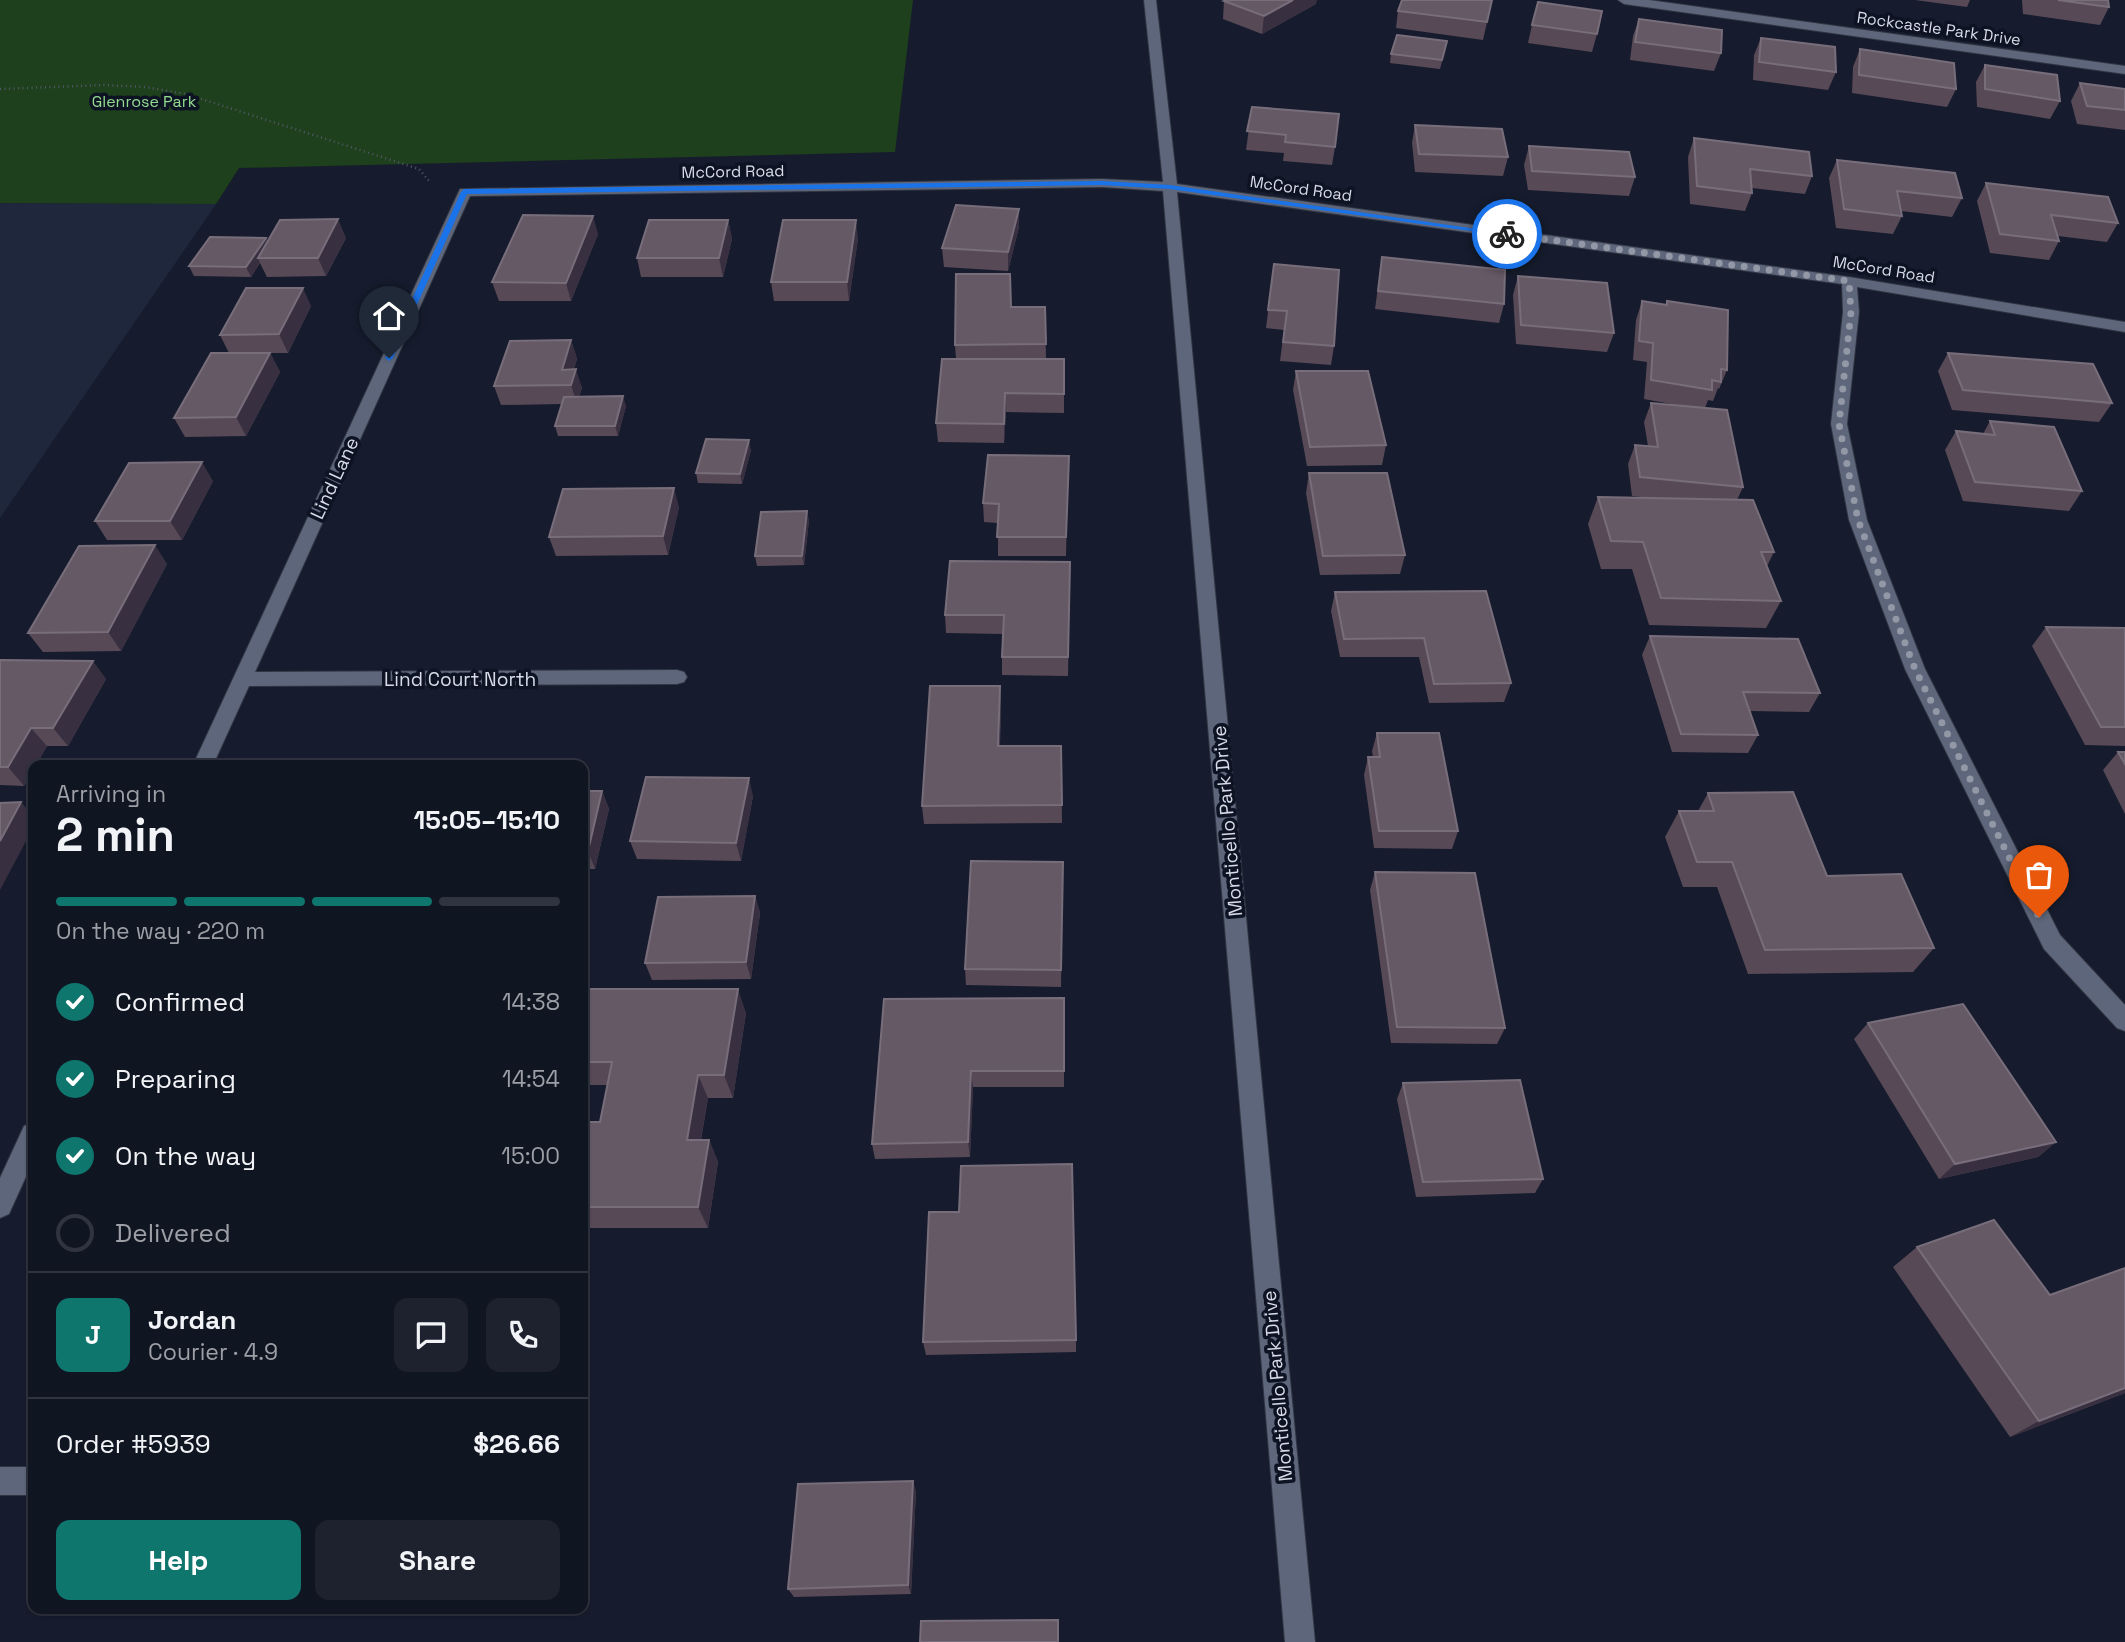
<!DOCTYPE html>
<meta charset="utf-8">
<style>
:root{--surface:#101522;--page:#1e222f;--text:#f1f3f6;--muted:#9c9fa5;--line:#303440;--accent:#0f766e}
body{margin:0;font-family:"Space Grotesk",sans-serif;background:var(--page);color:var(--text);height:100vh;display:flex;flex-direction:column;font-size:26px;white-space:nowrap}
*{box-sizing:border-box;margin:0}
p{font-size:23px;color:var(--muted)}
.icon{flex:none;width:38px;height:38px;fill:none;stroke:currentColor;stroke-width:2;stroke-linecap:round;stroke-linejoin:round}
.map{position:relative;flex:1;overflow:hidden}
.panel{position:absolute;left:28px;top:760px;width:560px;height:854px;display:flex;flex-direction:column;background:var(--surface);border-radius:14px;box-shadow:0 2px 5px #0004,0 0 0 2px var(--line)}
.panel>*{flex:none}
.pin{position:absolute;display:grid;place-items:center;width:60px;height:60px;color:#fff;margin:-72px -30px;border-radius:50% 50% 50% 0;rotate:-45deg;box-shadow:0 0 7px #0007}
.pin .icon{rotate:45deg}
.courier{position:absolute;display:grid;place-items:center;width:70px;height:70px;margin:-35px;border:5px solid #1a73e8;border-radius:50%;background:#fff;color:#222;box-shadow:0 2px 9px #0007}
.head em{font-style:normal;font-weight:800}
.head div{display:flex;flex-direction:column-reverse}
.head{display:flex;align-items:center;justify-content:space-between;height:119px;padding:0 28px}
h1{font-size:46px;font-weight:800;line-height:52px}
.bar{display:grid;grid-template-columns:repeat(4,1fr);gap:10px 7px;align-content:center;height:84px;padding:0 28px}
.bar i{height:9px;border-radius:5px;background:var(--line)}
.bar .selected{background:var(--accent)}
.bar p{grid-column:span 4}
.line{display:flex;align-items:center;gap:18px;padding:0 28px;border-top:2px solid var(--line)}
.line div{flex:1}
.round{display:grid;place-items:center;flex:none;width:74px;height:74px;border-radius:14px;background:var(--page)}
ol{padding:0 28px;list-style:none}
li{display:flex;align-items:center;gap:21px;height:77px}
li p{margin-inline-start:auto}
li .icon{padding:7px;border-radius:50%;background:var(--accent);color:#fff;stroke-width:4}
li:last-child{color:var(--muted)}
li i{width:38px;height:38px;border:4px solid var(--line);border-radius:50%}
.primary-button{display:flex;gap:14px;margin-top:auto;padding:14px 28px}
.primary-button a{flex:1;height:80px;border-radius:14px;background:var(--accent);color:#fff;font-size:28px;font-weight:800;line-height:80px;text-align:center}
.primary-button a+a{background:var(--page);color:var(--text)}
.map>svg:first-child{display:block}
.built{fill:#1e273c}
.green{fill:#1e401c}
.lines{fill:none;stroke-linecap:round;stroke-linejoin:round}
.street-casing{stroke:#313542;stroke-width:2}
.path{stroke:#535868;stroke-width:2.5;stroke-dasharray:1 3.5;stroke-linecap:butt}
.street{fill:#5d667a;fill-rule:evenodd}
.wall{fill:#584957}
.shaded-wall{fill:#383040}
.building{fill:#665966;stroke:#786d7a;stroke-width:2}
.route{fill:#1a73e8}
.done{stroke:#9398a6;stroke-width:7;stroke-dasharray:0 12.6}
.labels{text-anchor:middle;stroke-width:7;stroke-linejoin:round;paint-order:stroke}
.far-street-label{font-size:16px;fill:#d6dbe7;stroke:#0d1323}
.far-park-label{font-size:16px;fill:#93dc8e;stroke:#0d1323}
.street-label{font-size:19px;fill:#d6dbe7;stroke:#0d1323}
</style>
<div class="map">
<svg width="2125" height="1642" viewBox="0 0 2125 1642">
<rect width="100%" height="100%" fill="#161c2d"/>
<polygon class="built" points="0,203 216,204 0,518"/>
<polygon class="green" points="0,0 913,0 895,152 239,168 216,204 0,203"/>
<g class="lines">
<g class="street-casing">
<g id="street">
<polygon points="1144,0 1156,0 1177,184 1849,277 2125,322 2125,332 1857,287 1859,312 1847,424 1867,520 1925,669 2060,935 2125,1005 2125,1031 2117,1028 2044,949 1905,669 1849,520 1831,424 1843,312 1842,284 1177,192 1315,1642 1285,1642 1163,191 1102,187 470,196 255,672 677,670 684,672 687,677 684,682 677,684 249,686 213,765 193,765 460,189 1102,179 1163,182"/>
<polygon points="1618,0 1649,0 2125,66 2125,74 1624,4"/>
<polygon points="33,1123 33,1161 9,1214 0,1218 0,1178 24,1126"/>
<rect x="0" y="1467" width="33" height="28"/>
</g>
</g>
<polyline class="path" points="0,89 104,85 145,87 186,94 419,169 429,181"/>
<use href="#street" class="street"/>
</g>
<g class="wall">
<polygon points="1492,0 1483,40 1396,28 1398,11"/>
<polygon points="1915,0 1970,0 1967,7"/>
<polygon points="2022,0 2108,0 2109,7 2100,25 2023,14"/>
<polygon points="1224,1 1316,4 1262,34 1223,19"/>
<polygon points="1639,19 1721,53 1714,71 1630,60 1633,36"/>
<polygon points="1532,25 1597,34 1592,52 1528,43"/>
<polygon points="1761,38 1836,72 1828,90 1753,80 1754,55"/>
<polygon points="1860,49 1956,89 1947,107 1852,93 1853,67"/>
<polygon points="1445,50 1440,69 1390,63 1391,54"/>
<polygon points="1985,65 2060,101 2050,119 1977,107 1976,82"/>
<polygon points="2080,83 2125,89 2125,130 2077,124 2071,101"/>
<polygon points="1252,107 1335,147 1332,165 1283,161 1284,153 1246,150"/>
<polygon points="1415,125 1508,157 1503,176 1415,172 1412,143"/>
<polygon points="1694,138 1812,176 1805,194 1752,188 1752,193 1745,211 1690,204 1688,157"/>
<polygon points="1529,146 1635,177 1629,196 1528,190 1524,165"/>
<polygon points="1837,160 1962,198 1952,217 1901,211 1902,216 1893,234 1836,228 1829,178"/>
<polygon points="1986,183 2118,223 2107,242 2058,236 2059,241 2049,260 1990,253 1977,201"/>
<polygon points="1019,209 1019,227 1008,271 944,267 942,248"/>
<polygon points="728,220 732,239 723,277 641,277 637,258"/>
<polygon points="598,234 571,301 499,301 492,282"/>
<polygon points="266,238 268,242 346,238 326,276 267,277 260,263 251,277 194,276 189,266"/>
<polygon points="858,238 849,301 774,301 771,282"/>
<polygon points="1382,257 1504,304 1499,323 1375,309"/>
<polygon points="1274,264 1334,346 1331,365 1280,361 1284,330 1266,328"/>
<polygon points="1518,276 1614,333 1607,352 1516,344 1513,295"/>
<polygon points="1642,301 1665,305 1667,301 1727,370 1719,389 1718,388 1713,401 1708,400 1705,408 1743,487 1737,500 1774,552 1767,566 1781,601 1766,628 1649,625 1632,569 1601,569 1588,524 1598,497 1652,498 1632,496 1628,464 1635,445 1648,446 1644,422 1651,403 1677,405 1644,399 1647,362 1633,360 1636,320"/>
<polygon points="311,306 288,353 270,353 280,372 246,436 185,437 174,418 229,353 220,335"/>
<polygon points="1011,307 1045,307 1046,359 1064,359 1064,413 1006,412 1004,443 938,442 936,423 956,359 955,345"/>
<polygon points="571,340 577,359 574,369 582,388 579,397 626,406 618,436 558,436 555,426 562,404 501,405 494,386"/>
<polygon points="1948,353 2112,403 2099,422 1952,410 1938,371"/>
<polygon points="1296,371 1386,445 1382,465 1307,466 1293,390"/>
<polygon points="1990,421 2082,491 2069,511 1963,501 1945,450 1956,431 1983,434"/>
<polygon points="751,450 742,484 698,483 696,473"/>
<polygon points="1309,473 1405,555 1400,574 1320,575 1306,493"/>
<polygon points="1068,475 1066,556 998,556 998,523 984,522 983,503"/>
<polygon points="213,481 182,540 107,540 95,521"/>
<polygon points="679,507 668,555 556,556 549,537"/>
<polygon points="809,520 804,565 757,566 755,556"/>
<polygon points="1070,562 1068,676 1002,675 1002,657 1003,634 946,633 945,615"/>
<polygon points="167,564 121,651 43,652 28,633"/>
<polygon points="1335,592 1511,683 1504,702 1429,703 1419,657 1340,657 1331,611"/>
<polygon points="2046,627 2125,628 2125,746 2085,745 2032,646"/>
<polygon points="1650,636 1820,693 1809,712 1749,711 1758,735 1748,753 1672,752 1642,655"/>
<polygon points="0,660 106,679 68,746 47,746 24,786 0,785"/>
<polygon points="1000,686 1001,705 1000,746 1061,746 1062,823 924,824 922,806"/>
<polygon points="1377,733 1458,831 1452,849 1374,848 1364,775 1368,757 1373,757 1372,751"/>
<polygon points="2118,752 2125,752 2125,814 2103,770"/>
<polygon points="583,791 602,791 609,809 595,869 583,869"/>
<polygon points="1708,793 1827,876 1934,948 1913,972 1748,974 1717,887 1683,887 1665,837 1679,811 1698,811"/>
<polygon points="753,796 741,861 637,859 630,841"/>
<polygon points="1063,862 1061,987 966,985 965,969"/>
<polygon points="1375,872 1505,1028 1497,1044 1391,1043 1370,890"/>
<polygon points="755,896 760,913 751,979 652,980 645,963"/>
<polygon points="583,989 746,1013 733,1098 708,1098 701,1140 709,1140 718,1162 708,1228 583,1228 583,1122 600,1122 607,1085 583,1085"/>
<polygon points="1064,998 1064,1087 973,1087 970,1157 875,1159 872,1144"/>
<polygon points="1868,1023 2056,1142 2038,1157 1939,1179 1854,1039"/>
<polygon points="1403,1083 1543,1179 1535,1193 1416,1197 1397,1099"/>
<polygon points="1917,1247 2050,1295 2125,1268 2125,1393 2010,1437 1893,1267"/>
<polygon points="1076,1340 1076,1352 926,1355 923,1342"/>
<polygon points="916,1491 911,1594 794,1597 788,1589"/>
</g>
<g class="shaded-wall">
<polygon points="1293,0 1317,0 1316,4 1262,34 1264,16"/>
<polygon points="1019,209 1019,227 1008,271 1008,252"/>
<polygon points="593,216 598,234 571,301 566,283"/>
<polygon points="338,219 346,238 326,276 318,258"/>
<polygon points="728,220 732,239 723,277 719,258"/>
<polygon points="856,220 858,238 849,301 847,282"/>
<polygon points="266,238 270,248 258,258 260,263 251,277 246,267"/>
<polygon points="303,288 311,306 288,353 279,334"/>
<polygon points="571,340 577,359 569,385 562,370"/>
<polygon points="270,353 280,372 246,436 236,417"/>
<polygon points="576,369 582,388 577,404 571,385"/>
<polygon points="1005,393 1006,412 1004,443 1004,424"/>
<polygon points="623,396 626,406 618,436 615,426"/>
<polygon points="749,440 751,450 742,484 740,474"/>
<polygon points="202,462 213,481 182,540 170,521"/>
<polygon points="674,488 679,507 668,555 663,536"/>
<polygon points="807,511 809,520 804,565 802,556"/>
<polygon points="155,545 167,564 121,651 108,632"/>
<polygon points="93,661 106,679 68,746 53,728"/>
<polygon points="1000,686 1001,705 999,764 998,746"/>
<polygon points="31,728 47,746 36,765 33,765 33,769 24,786 8,767"/>
<polygon points="749,778 753,796 741,861 736,843"/>
<polygon points="602,791 609,809 595,869 588,851"/>
<polygon points="21,802 33,816 33,828 0,890 0,841"/>
<polygon points="755,896 760,913 751,979 746,962"/>
<polygon points="738,989 746,1013 733,1098 724,1075"/>
<polygon points="971,1071 973,1087 970,1157 968,1142"/>
<polygon points="698,1075 708,1098 697,1162 687,1140"/>
<polygon points="709,1140 718,1162 708,1228 698,1207"/>
<polygon points="2056,1142 2038,1157 1939,1179 1955,1164"/>
<polygon points="2125,1388 2125,1393 2010,1437 2039,1421"/>
<polygon points="913,1481 916,1491 911,1594 908,1585"/>
</g>
<g class="building">
<polygon points="1227,0 1293,0 1264,16 1224,1"/>
<polygon points="1402,0 1492,0 1487,22 1398,11"/>
<polygon points="2058,0 2108,0 2109,7"/>
<polygon points="1538,2 1602,11 1597,34 1532,25"/>
<polygon points="1639,19 1722,30 1721,53 1635,42"/>
<polygon points="1397,35 1447,41 1442,60 1391,54"/>
<polygon points="1761,38 1835,47 1836,72 1759,62"/>
<polygon points="1860,49 1954,63 1956,89 1859,75"/>
<polygon points="1985,65 2057,75 2060,101 1985,89"/>
<polygon points="2080,83 2125,89 2125,110 2087,106"/>
<polygon points="1252,107 1339,114 1335,147 1285,142 1286,135 1247,131"/>
<polygon points="1415,125 1502,129 1508,157 1419,154"/>
<polygon points="1694,138 1809,152 1812,176 1750,169 1752,193 1697,186"/>
<polygon points="1529,146 1629,152 1635,177 1532,171"/>
<polygon points="1837,160 1955,173 1962,198 1897,191 1902,216 1844,209"/>
<polygon points="1986,183 2108,197 2118,223 2051,215 2059,241 2000,234"/>
<polygon points="956,205 1019,209 1008,252 942,248"/>
<polygon points="523,215 593,216 566,283 492,282"/>
<polygon points="338,219 318,258 258,258 280,220"/>
<polygon points="649,220 728,220 719,258 637,258"/>
<polygon points="783,220 856,220 847,282 771,282"/>
<polygon points="210,237 266,238 246,267 189,266"/>
<polygon points="1382,257 1505,270 1504,304 1378,291"/>
<polygon points="1274,264 1339,270 1334,346 1283,342 1287,311 1268,310"/>
<polygon points="956,274 1010,274 1011,307 1045,307 1046,344 955,345"/>
<polygon points="1518,276 1607,283 1614,333 1521,325"/>
<polygon points="246,288 303,288 279,334 220,335"/>
<polygon points="1642,301 1667,305 1667,301 1728,310 1727,370 1721,369 1721,382 1712,380 1712,390 1651,380 1653,343 1639,341"/>
<polygon points="571,340 562,370 576,369 571,385 494,386 510,341"/>
<polygon points="211,353 270,353 236,417 174,418"/>
<polygon points="1948,353 2093,364 2112,403 1963,390"/>
<polygon points="942,359 1064,359 1064,394 1005,393 1004,424 936,423"/>
<polygon points="1296,371 1368,371 1386,445 1310,447"/>
<polygon points="623,396 615,426 555,426 564,397"/>
<polygon points="1651,403 1727,410 1743,487 1640,477 1635,445 1658,447"/>
<polygon points="1990,421 2054,427 2082,491 1975,482 1956,431 1995,435"/>
<polygon points="706,439 749,440 740,474 696,473"/>
<polygon points="988,455 1069,456 1066,537 997,537 999,504 983,503"/>
<polygon points="202,462 170,521 95,521 129,463"/>
<polygon points="1309,473 1387,473 1405,555 1323,556"/>
<polygon points="674,488 663,536 549,537 563,489"/>
<polygon points="1598,497 1753,500 1774,552 1761,552 1781,601 1661,598 1643,542 1611,541"/>
<polygon points="807,511 802,556 755,556 761,512"/>
<polygon points="155,545 108,632 28,633 79,546"/>
<polygon points="950,561 1070,562 1068,657 1002,657 1004,615 945,615"/>
<polygon points="1486,591 1511,683 1434,684 1424,638 1344,639 1335,592"/>
<polygon points="2046,627 2125,628 2125,727 2101,727"/>
<polygon points="1650,636 1798,639 1820,693 1743,692 1758,735 1681,734"/>
<polygon points="0,660 93,661 53,728 31,728 8,767 0,767"/>
<polygon points="930,686 1000,686 998,746 1061,746 1062,805 922,806"/>
<polygon points="1377,733 1439,733 1458,831 1379,831 1368,757 1380,757"/>
<polygon points="2118,752 2125,752 2125,764"/>
<polygon points="646,777 749,778 736,843 630,841"/>
<polygon points="583,791 602,791 588,851 583,851"/>
<polygon points="1793,792 1827,876 1901,874 1934,948 1765,950 1732,862 1697,862 1679,811 1714,811 1708,793"/>
<polygon points="21,802 0,841 0,803"/>
<polygon points="971,861 1063,862 1061,970 965,969"/>
<polygon points="1375,872 1475,873 1505,1028 1397,1027"/>
<polygon points="755,896 746,962 645,963 658,897"/>
<polygon points="583,989 738,989 724,1075 698,1075 687,1140 709,1140 698,1207 583,1207 583,1122 600,1122 612,1062 583,1062"/>
<polygon points="1064,998 1064,1071 971,1071 968,1142 872,1144 884,999"/>
<polygon points="1963,1004 2056,1142 1955,1164 1868,1023"/>
<polygon points="1520,1080 1543,1179 1423,1182 1403,1083"/>
<polygon points="1072,1164 1076,1340 923,1342 929,1212 959,1212 961,1166"/>
<polygon points="1994,1220 2050,1295 2125,1268 2125,1388 2039,1421 1917,1247"/>
<polygon points="913,1481 908,1585 788,1589 798,1484"/>
<polygon points="1058,1620 1058,1642 920,1642 921,1621"/>
</g>
<polygon class="route" points="1102,181 1170,185 1511,234 1507,236 1170,189 1102,185 467,194 393,358 389,361 385,358 461,192 464,189"/>
<g class="lines">
<polyline class="done" points="1507,234 1849,281 1851,312 1839,424 1858,520 1915,669 2039,917"/>
</g>
<g class="labels">
<g class="far-street-label">
<text transform="translate(1939 28) rotate(8)" y="6">Rockcastle Park Drive</text>
<text transform="translate(733 171) rotate(-1)" y="6">McCord Road</text>
<text transform="translate(1301 188) rotate(8)" y="6">McCord Road</text>
<text transform="translate(1884 269) rotate(9)" y="6">McCord Road</text>
</g>
<g class="far-park-label">
<text x="144" y="107">Glenrose Park</text>
</g>
<g class="street-label">
<text transform="translate(334 478) rotate(-65)" y="7">Lind Lane</text>
<text x="460" y="686">Lind Court North</text>
<text transform="translate(1227 821) rotate(-95)" y="7">Monticello Park Drive</text>
<text transform="translate(1277 1386) rotate(-95)" y="7">Monticello Park Drive</text>
</g>
</g>
</svg>
<div class="pin" style="left:2039px;top:917px;background:#ea580c"><svg class="icon" aria-label="bag" viewBox="0 0 24 24"><path d="M5 8h14l-1 12H6zM9 8a3 3 0 0 1 6 0"/></svg></div>
<div class="pin" style="left:389px;top:358px;background:#1f2937"><svg class="icon" aria-label="home" viewBox="0 0 24 24"><path d="M3 11l9-7 9 7M6 9v11h12V9"/></svg></div>
<div class="courier" style="left:1507px;top:234px"><svg class="icon" aria-label="bike" viewBox="0 0 24 24"><circle cx="6" cy="16" r="4"/><circle cx="18" cy="16" r="4"/><path d="M6 16l4-8h5l3 8M10 8l3 8H6M13 5h3"/></svg></div>
<section class="panel">
<div class="head"><div><h1>2 min</h1><p>Arriving in</p></div><em>15:05–15:10</em></div>
<div class="bar"><i class="selected"></i><i class="selected"></i><i class="selected"></i><i></i><p>On the way · 220 m</p></div>
<ol>
<li><svg class="icon" aria-label="check" viewBox="0 0 24 24"><path d="M5 12l5 5 9-10"/></svg>Confirmed<p>14:38</p></li>
<li><svg class="icon" aria-label="check" viewBox="0 0 24 24"><path d="M5 12l5 5 9-10"/></svg>Preparing<p>14:54</p></li>
<li><svg class="icon" aria-label="check" viewBox="0 0 24 24"><path d="M5 12l5 5 9-10"/></svg>On the way<p>15:00</p></li>
<li><i></i>Delivered</li>
</ol>
<div class="line" style="height:126px"><b class="round" style="background:var(--accent);color:#fff">J</b><div><b>Jordan</b><p>Courier · 4.9</p></div><a class="round"><svg class="icon" aria-label="chat" viewBox="0 0 24 24"><path d="M4 5h16v11H9l-5 4z"/></svg></a><a class="round"><svg class="icon" aria-label="phone" viewBox="0 0 24 24"><path d="M5 4h4l2 5-3 2q2 4 5 5l2-3 5 2v4C11 20 4 13 5 4z"/></svg></a></div>
<div class="line" style="height:91px"><div>Order #5939</div><b>$26.66</b></div>
<div class="primary-button"><a>Help</a><a>Share</a></div>
</section>
</div>
